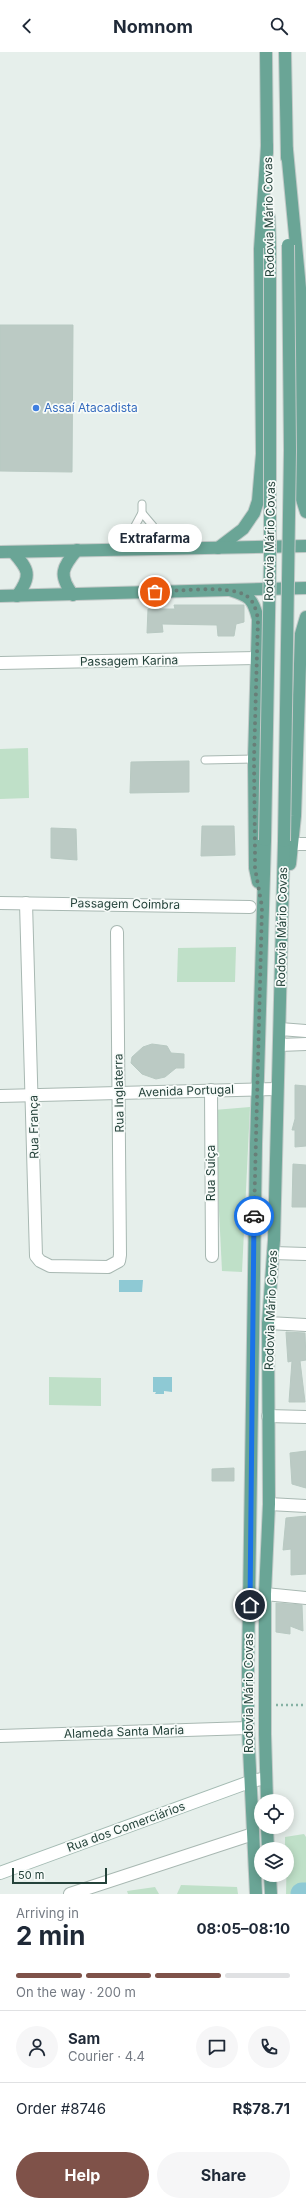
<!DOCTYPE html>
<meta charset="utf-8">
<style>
:root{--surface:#fff;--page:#f6f6f7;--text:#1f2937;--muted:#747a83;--line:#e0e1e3;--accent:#7f5249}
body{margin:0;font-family:Inter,sans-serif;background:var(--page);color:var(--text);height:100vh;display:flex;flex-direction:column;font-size:15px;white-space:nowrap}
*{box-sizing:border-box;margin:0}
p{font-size:13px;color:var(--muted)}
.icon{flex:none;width:22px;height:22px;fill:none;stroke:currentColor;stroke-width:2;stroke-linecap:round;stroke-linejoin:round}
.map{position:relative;height:1842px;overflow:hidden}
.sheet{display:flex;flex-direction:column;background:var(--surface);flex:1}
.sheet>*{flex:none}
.tools{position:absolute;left:254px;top:1742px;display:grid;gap:8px}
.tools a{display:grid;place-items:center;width:40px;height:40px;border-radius:50%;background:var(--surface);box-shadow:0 2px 10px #0003;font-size:20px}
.scale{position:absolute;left:12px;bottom:10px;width:95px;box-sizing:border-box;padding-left:4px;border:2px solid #24423a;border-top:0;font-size:11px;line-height:14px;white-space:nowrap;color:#24423a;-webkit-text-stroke:3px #f7fbf9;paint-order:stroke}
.pin{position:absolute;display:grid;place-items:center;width:34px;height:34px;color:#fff;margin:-17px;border:2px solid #fff;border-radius:50%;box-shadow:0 1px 4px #0007}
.courier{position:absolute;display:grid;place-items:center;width:40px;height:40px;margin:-20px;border:3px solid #1a73e8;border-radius:50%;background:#fff;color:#222;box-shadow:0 1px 5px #0007}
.bubble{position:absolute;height:28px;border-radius:14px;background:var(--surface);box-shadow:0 2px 10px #0003;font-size:13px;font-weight:700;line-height:28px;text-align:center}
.overview em{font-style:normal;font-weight:700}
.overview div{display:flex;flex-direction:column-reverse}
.overview{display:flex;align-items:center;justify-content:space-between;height:68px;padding:0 16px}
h1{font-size:26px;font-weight:700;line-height:30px}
.bar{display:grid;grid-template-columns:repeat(4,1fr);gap:6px 4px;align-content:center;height:48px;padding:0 16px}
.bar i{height:5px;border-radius:3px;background:var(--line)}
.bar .active{background:var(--accent)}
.bar p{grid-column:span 4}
.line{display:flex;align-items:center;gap:10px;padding:0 16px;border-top:1px solid var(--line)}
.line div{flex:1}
.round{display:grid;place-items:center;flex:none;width:42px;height:42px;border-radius:21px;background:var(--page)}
.primary-button{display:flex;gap:8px;margin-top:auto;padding:8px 16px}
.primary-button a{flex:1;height:46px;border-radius:24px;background:var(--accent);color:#fff;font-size:16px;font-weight:700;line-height:46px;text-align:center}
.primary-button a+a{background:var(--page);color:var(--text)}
header{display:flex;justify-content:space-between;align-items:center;height:52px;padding:0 16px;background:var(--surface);font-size:18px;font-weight:700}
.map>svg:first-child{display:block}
.green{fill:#bfe0c8}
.water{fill:#8ec9d4}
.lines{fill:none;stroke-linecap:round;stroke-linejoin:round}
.river{stroke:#8ec9d4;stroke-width:23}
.building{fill:#bbcac4;stroke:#b8c9c2}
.service-casing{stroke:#a8b8b2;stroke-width:9}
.minor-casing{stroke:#a8b8b2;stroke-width:14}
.secondary-casing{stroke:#a4bbb3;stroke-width:14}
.primary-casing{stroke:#c2cac8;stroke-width:14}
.path{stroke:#86b3a5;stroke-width:2.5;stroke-dasharray:2 3;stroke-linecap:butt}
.service{stroke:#fff;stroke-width:7}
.minor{stroke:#fff;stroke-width:12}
.secondary{stroke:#fff;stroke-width:12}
.primary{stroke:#6aa596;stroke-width:12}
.primary-bridge-casing{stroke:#c2cac8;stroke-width:14;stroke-linecap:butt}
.primary-bridge{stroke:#6aa596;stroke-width:12}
.done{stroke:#687f78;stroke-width:4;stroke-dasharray:0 7.2}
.route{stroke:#1a73e8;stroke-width:5}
.shop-dot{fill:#3f7fe0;stroke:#f7fbf9;stroke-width:1.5}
.labels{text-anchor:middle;stroke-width:3.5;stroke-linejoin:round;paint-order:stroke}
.street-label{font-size:12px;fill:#24423a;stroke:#f7fbf9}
.shop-label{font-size:12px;fill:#366cbe;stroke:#f7fbf9;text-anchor:start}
</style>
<header><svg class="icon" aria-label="back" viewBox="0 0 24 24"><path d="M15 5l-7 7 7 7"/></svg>Nomnom<svg class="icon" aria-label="search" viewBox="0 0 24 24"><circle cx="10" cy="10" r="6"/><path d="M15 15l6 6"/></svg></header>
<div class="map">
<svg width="306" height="1842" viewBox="0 0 306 1842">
<rect width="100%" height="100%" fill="#e6efeb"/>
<g class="green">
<polygon points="28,696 29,746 0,747 0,697"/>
<polygon points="236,895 235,930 177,930 178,896"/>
<polygon points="250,1055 242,1220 222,1219 214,1058"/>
<polygon points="49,1325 101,1326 101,1354 49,1353"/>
<polygon points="304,1782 306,1785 306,1842 286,1842 287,1797 285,1797 285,1785"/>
<polygon points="181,1833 237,1835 238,1842 177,1842"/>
<polygon points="155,1835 159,1842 128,1842 127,1839"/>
</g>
<g class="water">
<polygon points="119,1228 143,1228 142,1240 119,1240"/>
<polygon points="153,1325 172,1325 172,1340 164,1339 164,1342 155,1342 156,1340 153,1340"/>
</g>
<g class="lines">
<polyline class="river" points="302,1842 306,1842"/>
</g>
<g class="building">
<polygon points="0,273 73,273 72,420 0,419"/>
<polygon points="174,553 244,553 244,570 236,572 234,584 218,584 217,573 162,572 163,580 147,581 148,557 175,557"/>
<polygon points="189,709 189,740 130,741 131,710"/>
<polygon points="202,774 234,774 235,803 201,804"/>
<polygon points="51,776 76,777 77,808 51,806"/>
<polygon points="152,992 167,994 171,1001 184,1002 184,1016 176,1016 165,1025 156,1027 142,1022 131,1011 132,1005 143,995"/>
<polygon points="295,1033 306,1034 306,1094 295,1095 295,1078 292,1078 295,1067"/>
<polygon points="293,1112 306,1113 306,1155 292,1155"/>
<polygon points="286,1280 305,1281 306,1308 300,1309 305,1350 289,1350 292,1309 288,1310"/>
<polygon points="306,1399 306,1436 292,1432 290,1401"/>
<polygon points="234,1416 234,1429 212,1429 212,1417"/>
<polygon points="306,1464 306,1522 291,1523 291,1497 283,1498 286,1466"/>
<polygon points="276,1551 302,1553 303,1579 290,1574 290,1582 276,1580"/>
</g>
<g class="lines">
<g class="service-casing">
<g id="service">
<polyline points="142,461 153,474 162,497"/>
<polyline points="123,496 142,461 142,452"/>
<polyline points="205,708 254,707"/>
</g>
</g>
<g class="minor-casing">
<g id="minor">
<polyline points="0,611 258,606"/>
<polyline points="293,792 306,792"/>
<polyline points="0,851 250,855"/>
<polyline points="26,851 36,1204 40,1209 50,1214 108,1215 119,1209 120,1203 117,880"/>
<polyline points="280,977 306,979"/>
<polyline points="279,993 306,992"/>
<polyline points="211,1038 212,1204"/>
<polyline points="0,1044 277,1037"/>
<polyline points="273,1201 306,1202"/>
<polyline points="268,1271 306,1273"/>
<polyline points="268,1364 306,1365"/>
<polyline points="269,1452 306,1454"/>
<polyline points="265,1542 306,1546"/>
<polyline points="0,1684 248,1676"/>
<polyline points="70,1842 253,1782"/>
</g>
</g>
<g class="secondary-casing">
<polyline id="secondary" points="0,1821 252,1729 266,1726"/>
</g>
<g class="primary-casing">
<g id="primary">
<polyline points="266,0 267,101"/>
<polyline points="285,0 287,106"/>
<polyline points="287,98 300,236 301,444 306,460"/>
<polyline points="269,165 270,196"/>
<polyline points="218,496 243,477 254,461 258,449 262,402 260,197 267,94"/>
<polyline points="0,500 306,494"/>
<path d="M13 500C29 518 32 523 17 544"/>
<path d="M230 538C249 544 253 546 258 567L254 707 255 816 258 830"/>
<path d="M73 543C58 523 62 516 77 498"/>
<polyline points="0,544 306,536"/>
<polyline points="290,812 295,764 301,582 306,565"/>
<polyline points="267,1749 265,1682 265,1542 269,1452 268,1271 274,1188 284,789"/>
<polyline points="267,1775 268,1797"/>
<polyline points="270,1823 271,1842"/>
<polyline points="256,1842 248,1676 248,1614 256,1092 265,788"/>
</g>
</g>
<polyline class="path" points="276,1653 306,1653"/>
<use href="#service" class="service"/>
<use href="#minor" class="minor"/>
<use href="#secondary" class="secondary"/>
<use href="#primary" class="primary"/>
<g class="primary-bridge-casing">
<g id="primary-bridge">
<polyline points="265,788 270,507 270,196"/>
<polyline points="284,789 290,398 288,193"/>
</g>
</g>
<use href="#primary-bridge" class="primary-bridge"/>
</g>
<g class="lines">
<path class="done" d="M155 540C177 539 228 533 245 543 254 548 256 558 258 567L254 707 255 801V816L262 855 254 1164"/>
<polyline class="route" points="250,1553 254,1164"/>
</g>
<circle class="shop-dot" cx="36" cy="356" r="4"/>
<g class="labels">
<g class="street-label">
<text transform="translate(269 165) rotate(-91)" y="4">Rodovia Mário Covas</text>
<text transform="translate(270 489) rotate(-89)" y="4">Rodovia Mário Covas</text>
<text transform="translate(129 609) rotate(-1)" y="4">Passagem Karina</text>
<text transform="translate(125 852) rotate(1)" y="4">Passagem Coimbra</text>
<text transform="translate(282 875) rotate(-89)" y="4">Rodovia Mário Covas</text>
<text transform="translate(186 1039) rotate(-2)" y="4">Avenida Portugal</text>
<text transform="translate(119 1041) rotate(-91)" y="4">Rua Inglaterra</text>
<text transform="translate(34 1075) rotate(-91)" y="4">Rua França</text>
<text transform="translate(211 1121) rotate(-90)" y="4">Rua Suiça</text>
<text transform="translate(271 1258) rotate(-88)" y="4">Rodovia Mário Covas</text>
<text transform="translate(249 1641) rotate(-90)" y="4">Rodovia Mário Covas</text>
<text transform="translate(124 1680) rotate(-2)" y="4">Alameda Santa Maria</text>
<text transform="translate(126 1775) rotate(-20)" y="4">Rua dos Comerciários</text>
</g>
<g class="shop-label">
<text x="44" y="360">Assaí Atacadista</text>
</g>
</g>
</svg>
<div class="tools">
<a><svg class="icon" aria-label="locate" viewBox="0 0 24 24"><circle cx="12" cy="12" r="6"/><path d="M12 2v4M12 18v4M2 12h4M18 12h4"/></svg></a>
<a><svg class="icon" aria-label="layers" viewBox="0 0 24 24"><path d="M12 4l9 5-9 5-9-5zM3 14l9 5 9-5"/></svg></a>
</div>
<div class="scale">50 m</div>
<div class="pin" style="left:155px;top:540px;background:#ea580c"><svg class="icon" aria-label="bag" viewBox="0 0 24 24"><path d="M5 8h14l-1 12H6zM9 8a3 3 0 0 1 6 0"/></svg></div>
<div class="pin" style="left:250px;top:1553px;background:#1f2937"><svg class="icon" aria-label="home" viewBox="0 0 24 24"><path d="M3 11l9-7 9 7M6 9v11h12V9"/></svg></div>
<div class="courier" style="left:254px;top:1164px"><svg class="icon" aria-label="car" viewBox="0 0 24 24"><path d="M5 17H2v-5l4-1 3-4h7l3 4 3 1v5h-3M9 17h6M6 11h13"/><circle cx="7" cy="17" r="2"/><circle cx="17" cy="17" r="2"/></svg></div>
<div class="bubble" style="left:108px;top:472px;width:94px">Extrafarma</div>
</div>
<section class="sheet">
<div class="overview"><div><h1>2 min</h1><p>Arriving in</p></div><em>08:05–08:10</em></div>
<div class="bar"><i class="active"></i><i class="active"></i><i class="active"></i><i></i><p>On the way · 200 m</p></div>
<div class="line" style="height:72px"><a class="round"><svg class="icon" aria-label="person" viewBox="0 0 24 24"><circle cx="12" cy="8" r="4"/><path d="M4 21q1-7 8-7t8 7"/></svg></a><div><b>Sam</b><p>Courier · 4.4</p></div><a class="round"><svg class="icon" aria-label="chat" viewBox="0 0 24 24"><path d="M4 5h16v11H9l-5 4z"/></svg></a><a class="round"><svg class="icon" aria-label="phone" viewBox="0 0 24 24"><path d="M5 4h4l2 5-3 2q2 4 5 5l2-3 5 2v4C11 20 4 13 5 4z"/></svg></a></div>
<div class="line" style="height:52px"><div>Order #8746</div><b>R$78.71</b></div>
<div class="primary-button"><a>Help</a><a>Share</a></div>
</section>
